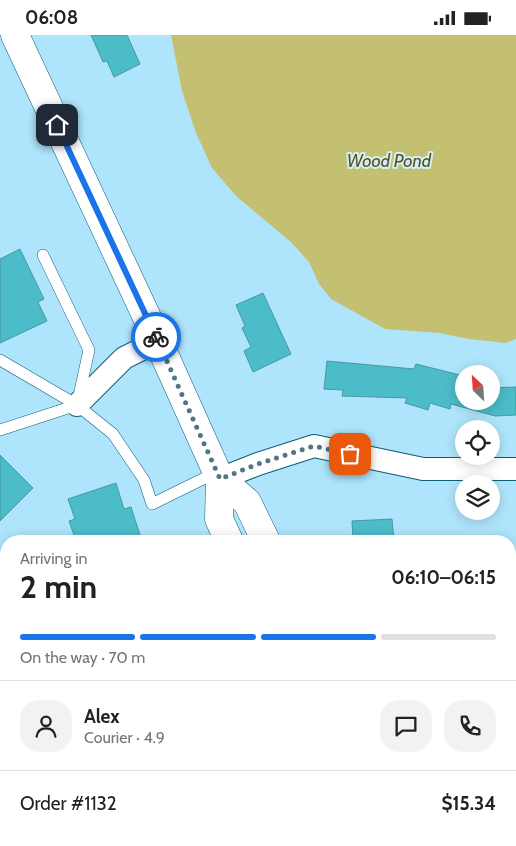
<!DOCTYPE html>
<meta charset="utf-8">
<style>
:root{--surface:#fff;--page:#f2f2f2;--text:#222;--muted:#767676;--line:#e0e0e0;--accent:#1a73e8}
body{margin:0;font-family:Cabin,sans-serif;background:var(--page);color:var(--text);height:100vh;display:flex;flex-direction:column;font-size:19px;white-space:nowrap}
*{box-sizing:border-box;margin:0}
p{font-size:16px;color:var(--muted)}
.icon{flex:none;width:28px;height:28px;fill:none;stroke:currentColor;stroke-width:2;stroke-linecap:round;stroke-linejoin:round}
.map{position:relative;flex:1;overflow:hidden}
.drawer{position:absolute;left:0px;top:500px;width:516px;height:311px;display:flex;flex-direction:column;background:var(--surface);border-radius:20px 20px 0 0;box-shadow:0 2px 12px #0003}
.drawer>*{flex:none}
.needle{width:32px;rotate:335deg}
.controls{position:absolute;left:455px;top:330px;display:grid;gap:10px}
.controls a{display:grid;place-items:center;width:45px;height:45px;border-radius:50%;background:var(--surface);box-shadow:0 2px 12px #0003;font-size:25px}
.pin{position:absolute;display:grid;place-items:center;width:42px;height:42px;color:#fff;margin:-21px;border-radius:10px;box-shadow:0 2px 8px #0006}
.courier{position:absolute;display:grid;place-items:center;width:50px;height:50px;margin:-25px;border:4px solid #1a73e8;border-radius:50%;background:#fff;color:#222;box-shadow:0 1px 6px #0007}
.head em{font-style:normal;font-weight:700}
.head div{display:flex;flex-direction:column-reverse}
.head{display:flex;align-items:center;justify-content:space-between;height:85px;padding:0 20px}
h1{font-size:32px;font-weight:700;line-height:38px}
.bar{display:grid;grid-template-columns:repeat(4,1fr);gap:8px 5px;align-content:center;height:60px;padding:0 20px}
.bar i{height:6px;border-radius:4px;background:var(--line)}
.bar .current{background:var(--accent)}
.bar p{grid-column:span 4}
.line{display:flex;align-items:center;gap:12px;padding:0 20px;border-top:1px solid var(--line)}
.line div{flex:1}
.round{display:grid;place-items:center;flex:none;width:52px;height:52px;border-radius:20px;background:var(--page)}
.status{display:flex;justify-content:space-between;align-items:center;height:35px;padding:0 25px;background:var(--surface);direction:ltr}
.status svg{height:14px;fill:currentColor}
.map>svg:first-child{display:block}
.water{fill:#c4c071}
.building{fill:#4cbcc9;stroke:#4798a2}
.lines{fill:none;stroke-linecap:round;stroke-linejoin:round}
.lane-casing{stroke:#105c76;stroke-width:12}
.street-casing{stroke:#105c76;stroke-width:24}
.secondary-casing{stroke:#105c76;stroke-width:29}
.highway-casing{stroke:#105c76;stroke-width:29}
.path{stroke:#76a1b4;stroke-width:3;stroke-dasharray:4 2.5;stroke-linecap:butt}
.lane{stroke:#fff;stroke-width:11}
.street{stroke:#fff;stroke-width:22}
.secondary{stroke:#fff;stroke-width:28}
.highway{stroke:#fff;stroke-width:28}
.done{stroke:#517686;stroke-width:5;stroke-dasharray:0 9}
.route{stroke:#1a73e8;stroke-width:6}
.labels{text-anchor:middle;stroke-width:4;stroke-linejoin:round;paint-order:stroke}
.water-label{font-size:18px;font-style:italic;fill:#565317;stroke:#d3eef9}
</style>
<div class="status"><b>06:08</b><svg viewBox="0 0 49 12"><path d="M0 12V9h3v3zM5 12V6h3v6zM10 12V3h3v9zM15 12V0h3v12zM26 1h20v11H26zM47 4h2v5h-2z"/></svg></div>
<div class="map">
<svg width="516" height="811" viewBox="0 0 516 811">
<rect width="100%" height="100%" fill="#afe5fc"/>
<polygon class="water" points="171,0 516,0 516,304 506,308 469,304 440,298 385,294 331,264 319,249 309,227 292,208 236,161 212,133 196,98 182,56"/>
<g class="building">
<polygon points="91,0 127,0 140,29 114,42 107,26 103,27"/>
<polygon points="20,214 44,264 38,267 47,286 0,308 0,224"/>
<polygon points="263,258 291,319 253,337 244,316 251,312 242,293 245,291 236,270"/>
<polygon points="327,326 414,334 416,329 464,341 464,366 491,366 491,353 516,352 516,380 495,381 451,369 450,374 430,368 428,375 405,368 407,363 342,361 343,355 324,354"/>
<polygon points="0,420 33,453 0,486"/>
<polygon points="116,448 124,474 131,472 142,506 76,506 69,486 75,484 68,464"/>
<polygon points="392,484 394,506 353,506 352,486"/>
</g>
<g class="lines">
<g class="lane-casing">
<g id="lane">
<polyline points="43,220 89,315 77,370 113,399 144,445 152,469 217,437"/>
<polyline points="0,325 77,370 0,395"/>
<polyline points="0,746 6,749"/>
<polyline points="61,805 65,811"/>
</g>
</g>
<g class="street-casing">
<g id="street">
<polyline points="77,370 124,323 158,306"/>
<polyline points="220,444 258,429 314,411 423,434 516,434"/>
</g>
</g>
<g class="secondary-casing">
<g id="secondary">
<polyline points="15,0 158,306 220,444 247,467 266,506"/>
<polyline points="220,444 219,484 229,506"/>
<polyline points="368,805 371,811"/>
</g>
</g>
<g class="highway-casing">
<g id="highway">
<polyline points="225,498 228,506"/>
<polyline points="510,652 516,652"/>
<polyline points="0,677 6,677"/>
<polyline points="510,712 516,711"/>
<polyline points="0,732 6,733"/>
<polyline points="414,805 415,811"/>
</g>
</g>
<g class="path">
<polyline points="510,621 516,620"/>
<polyline points="0,636 6,636"/>
</g>
<use href="#lane" class="lane"/>
<use href="#street" class="street"/>
<use href="#secondary" class="secondary"/>
<use href="#highway" class="highway"/>
</g>
<g class="lines">
<polyline class="done" points="156,302 220,444 258,429 314,411 350,419"/>
<polyline class="route" points="57,90 156,302"/>
</g>
<g class="labels">
<g class="water-label">
<text x="389" y="132">Wood Pond</text>
</g>
</g>
</svg>
<div class="controls">
<a><svg class="needle" viewBox="-14 -14 28 28"><path d="M0-13l5 13h-10z" fill="#e53935"/><path d="M0 13l5-13h-10z" fill="#767676"/></svg></a>
<a><svg class="icon" aria-label="locate" viewBox="0 0 24 24"><circle cx="12" cy="12" r="6"/><path d="M12 2v4M12 18v4M2 12h4M18 12h4"/></svg></a>
<a><svg class="icon" aria-label="layers" viewBox="0 0 24 24"><path d="M12 4l9 5-9 5-9-5zM3 14l9 5 9-5"/></svg></a>
</div>
<div class="pin" style="left:350px;top:419px;background:#ea580c"><svg class="icon" aria-label="bag" viewBox="0 0 24 24"><path d="M5 8h14l-1 12H6zM9 8a3 3 0 0 1 6 0"/></svg></div>
<div class="pin" style="left:57px;top:90px;background:#1f2937"><svg class="icon" aria-label="home" viewBox="0 0 24 24"><path d="M3 11l9-7 9 7M6 9v11h12V9"/></svg></div>
<div class="courier" style="left:156px;top:302px"><svg class="icon" aria-label="bike" viewBox="0 0 24 24"><circle cx="6" cy="16" r="4"/><circle cx="18" cy="16" r="4"/><path d="M6 16l4-8h5l3 8M10 8l3 8H6M13 5h3"/></svg></div>
<section class="drawer">
<div class="head"><div><h1>2 min</h1><p>Arriving in</p></div><em>06:10–06:15</em></div>
<div class="bar"><i class="current"></i><i class="current"></i><i class="current"></i><i></i><p>On the way · 70 m</p></div>
<div class="line" style="height:90px"><a class="round"><svg class="icon" aria-label="person" viewBox="0 0 24 24"><circle cx="12" cy="8" r="4"/><path d="M4 21q1-7 8-7t8 7"/></svg></a><div><b>Alex</b><p>Courier · 4.9</p></div><a class="round"><svg class="icon" aria-label="chat" viewBox="0 0 24 24"><path d="M4 5h16v11H9l-5 4z"/></svg></a><a class="round"><svg class="icon" aria-label="phone" viewBox="0 0 24 24"><path d="M5 4h4l2 5-3 2q2 4 5 5l2-3 5 2v4C11 20 4 13 5 4z"/></svg></a></div>
<div class="line" style="height:65px"><div>Order #1132</div><b>$15.34</b></div>
</section>
</div>
